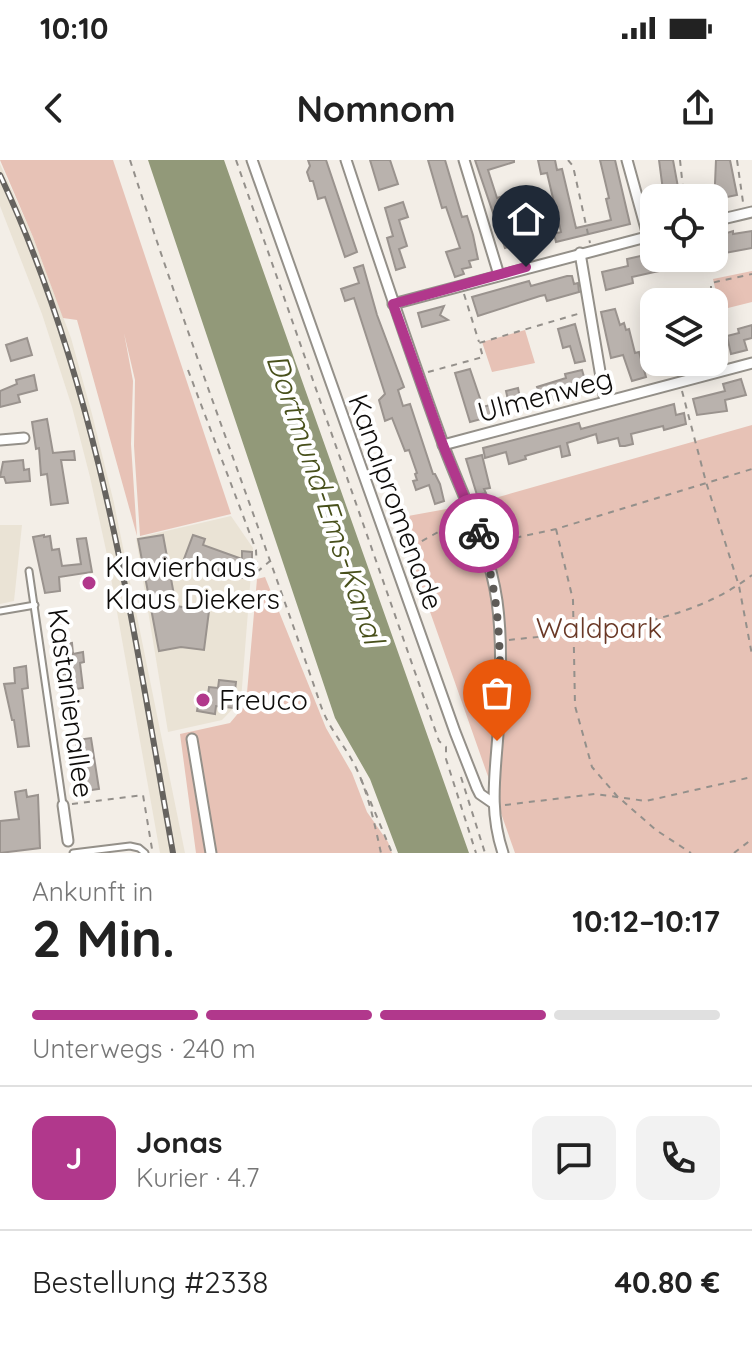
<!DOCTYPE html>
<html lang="de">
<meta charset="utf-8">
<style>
:root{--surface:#fff;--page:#f2f2f2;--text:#222;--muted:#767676;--line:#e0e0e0;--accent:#b1388c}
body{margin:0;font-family:Quicksand,sans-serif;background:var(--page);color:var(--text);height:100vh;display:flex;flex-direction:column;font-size:30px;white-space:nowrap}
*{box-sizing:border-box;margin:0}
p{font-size:26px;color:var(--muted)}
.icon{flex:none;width:44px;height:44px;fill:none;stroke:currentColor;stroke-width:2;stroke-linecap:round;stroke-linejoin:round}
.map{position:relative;height:693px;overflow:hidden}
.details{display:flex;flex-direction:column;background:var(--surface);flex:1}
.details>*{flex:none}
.buttons{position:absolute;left:640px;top:24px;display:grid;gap:16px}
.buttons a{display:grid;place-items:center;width:88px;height:88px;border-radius:16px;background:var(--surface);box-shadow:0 4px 20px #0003;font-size:40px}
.pin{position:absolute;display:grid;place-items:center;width:68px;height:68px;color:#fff;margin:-82px -34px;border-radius:50% 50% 50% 0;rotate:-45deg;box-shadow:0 0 8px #0007}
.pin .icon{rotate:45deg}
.courier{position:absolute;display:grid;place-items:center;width:80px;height:80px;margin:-40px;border:6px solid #b1388c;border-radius:50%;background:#fff;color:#222;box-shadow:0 2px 10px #0007}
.summary em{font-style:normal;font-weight:800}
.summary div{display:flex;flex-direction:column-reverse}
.summary{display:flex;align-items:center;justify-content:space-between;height:136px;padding:0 32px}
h1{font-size:52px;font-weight:800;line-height:60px}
.bar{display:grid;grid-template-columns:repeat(4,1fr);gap:12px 8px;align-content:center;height:96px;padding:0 32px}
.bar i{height:10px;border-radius:6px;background:var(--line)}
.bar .selected{background:var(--accent)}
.bar p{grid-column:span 4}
.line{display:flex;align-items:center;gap:20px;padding:0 32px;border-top:2px solid var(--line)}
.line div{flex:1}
.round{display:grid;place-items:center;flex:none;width:84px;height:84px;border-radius:16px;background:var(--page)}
.status{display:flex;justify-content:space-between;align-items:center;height:56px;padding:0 40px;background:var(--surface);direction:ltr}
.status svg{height:22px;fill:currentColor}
header{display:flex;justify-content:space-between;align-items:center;height:104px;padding:0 32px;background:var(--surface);font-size:36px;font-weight:800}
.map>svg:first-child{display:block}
.built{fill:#eae3d5}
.green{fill:#e7c2b6}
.water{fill:#929979}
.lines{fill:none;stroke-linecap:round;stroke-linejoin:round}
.stream{stroke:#929979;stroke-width:3}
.building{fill:#b9b2ad;stroke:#9a938e;stroke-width:2}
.service-casing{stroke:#949089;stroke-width:9}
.minor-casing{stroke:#949089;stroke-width:13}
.path{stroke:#94908b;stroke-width:2;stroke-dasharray:6 6;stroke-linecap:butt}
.service{stroke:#fff;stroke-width:5}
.minor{stroke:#fff;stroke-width:9}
.rail-casing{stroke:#66635f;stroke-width:6}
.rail{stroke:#fff;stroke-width:3;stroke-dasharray:9;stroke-linecap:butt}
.done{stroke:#5e5b57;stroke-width:8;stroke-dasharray:0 14.4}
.route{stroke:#b1388c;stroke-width:10}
.poi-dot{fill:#b1388c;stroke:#fff;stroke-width:3}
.labels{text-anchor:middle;stroke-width:8;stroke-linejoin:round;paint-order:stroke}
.street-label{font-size:28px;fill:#0e0c0a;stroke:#fff}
.poi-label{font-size:28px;fill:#0e0c0a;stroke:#fff;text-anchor:start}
.park-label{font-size:28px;fill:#6a3927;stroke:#fff}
.water-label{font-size:30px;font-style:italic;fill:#48501b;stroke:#fff}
</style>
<div class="status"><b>10:10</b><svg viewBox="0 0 49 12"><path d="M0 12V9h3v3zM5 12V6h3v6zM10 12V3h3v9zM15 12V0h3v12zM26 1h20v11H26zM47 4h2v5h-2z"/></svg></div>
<header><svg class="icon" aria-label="back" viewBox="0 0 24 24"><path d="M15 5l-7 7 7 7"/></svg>Nomnom<svg class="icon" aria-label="share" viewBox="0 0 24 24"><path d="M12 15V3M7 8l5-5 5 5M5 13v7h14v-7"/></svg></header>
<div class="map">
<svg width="752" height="693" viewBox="0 0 752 693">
<rect width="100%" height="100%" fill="#f3eee7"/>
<g class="built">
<polygon points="0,4 33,77 71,178 92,254 114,343 185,693 160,693 106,390 90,317 72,247 42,154 0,46"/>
<polygon points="231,356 253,388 241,540 222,560 168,572 136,378"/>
<polygon points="0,365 22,365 14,441 0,444"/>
</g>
<g class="green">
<polygon points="0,0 113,0 231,354 140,376 134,286 135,220 124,173 133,221 131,284 137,376 77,160 63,158 33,77"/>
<polygon points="752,111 752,142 720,150 713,119"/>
<polygon points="525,170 535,203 492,212 482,182"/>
<polygon points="752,265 752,693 515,693 397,358 474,344"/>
<polygon points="265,417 326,568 352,613 367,652 388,682 392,693 196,693 180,574 230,563 246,544 257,419"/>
</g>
<polygon class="water" points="148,0 224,0 469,693 398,693 370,619 335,558"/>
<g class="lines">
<polyline class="stream" points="298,550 308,547"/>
</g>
<g class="building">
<polygon points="308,0 326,0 357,92 345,97 325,37 318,39 313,21 310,21 307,12 310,6"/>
<polygon points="370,0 390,0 398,24 379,30"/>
<polygon points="428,0 445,0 462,57 467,56 473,75 478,99 469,101 471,107 462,109 464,114 455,117 446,92 460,88 446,47 442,48"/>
<polygon points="475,0 514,0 514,2 488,10 497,38 510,34 514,46 502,50 509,72 520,69 524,82 505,88"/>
<polygon points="538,0 555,0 557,10 562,9 576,68 611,60 606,39 609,38 600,0 615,0 630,64 556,82 554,74 561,72 547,13 541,14"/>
<polygon points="659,0 673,0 680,38 664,38"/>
<polygon points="716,0 730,0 737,35 722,38 724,45 714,47"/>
<polygon points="403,42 408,57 399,60 407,86 399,89 405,107 396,110 387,78 393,76 385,48"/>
<polygon points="733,71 733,74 752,71 752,88 714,95 714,77"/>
<polygon points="654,93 659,111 632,117 633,123 606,130 602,112 628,106 627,99"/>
<polygon points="363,105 377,155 404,227 398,230 403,246 410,244 433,314 435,314 440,324 444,341 435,344 429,325 416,330 413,321 417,320 415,314 417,313 409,290 405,291 392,258 385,261 379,240 385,234 354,138 345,141 341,129 359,123 354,108"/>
<polygon points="567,116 572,116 574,124 578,123 579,132 547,141 545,135 540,136 478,156 472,137 529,121 531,126"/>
<polygon points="444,146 440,155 448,160 422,167 418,153"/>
<polygon points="615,149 620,165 624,163 626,170 629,169 635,193 639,192 646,217 632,221 623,195 611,198 601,152"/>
<polygon points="575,164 585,201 575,203 570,186 563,188 558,169"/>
<polygon points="752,165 752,178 744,180 747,190 731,194 727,176 739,173 738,169"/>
<polygon points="27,178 32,195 11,201 6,185"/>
<polygon points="470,209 483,247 508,240 506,231 518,228 520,238 539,233 537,227 566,218 565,214 582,210 587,227 555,235 556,239 470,262 455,213"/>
<polygon points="34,215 37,230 18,235 20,242 0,247 0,231 17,224 16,220"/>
<polygon points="741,219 746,235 725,240 727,251 697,255 693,239 725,231 723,224"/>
<polygon points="674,244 676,255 684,253 686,264 664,270 663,266 631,274 633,284 625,286 620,286 618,278 598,283 596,274 567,283 570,295 562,297 560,286 525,296 526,299 509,304 506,292 485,298 483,288 579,263 581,269"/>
<polygon points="47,259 53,293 74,291 75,300 61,300 68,343 51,345 47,314 41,315 39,288 36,289 32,262"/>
<polygon points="482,295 490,328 484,329 486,333 477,335 466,299"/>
<polygon points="23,300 24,310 29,309 30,321 6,323 4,317 0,317 3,302"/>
<polygon points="44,375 44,377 50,376 52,390 59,389 62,406 81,404 77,379 86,378 92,412 59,417 60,431 45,433 33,377"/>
<polygon points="163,375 176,446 209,451 204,490 181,487 159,491 138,379"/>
<polygon points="193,375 205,379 203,385 242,399 242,391 252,392 252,405 246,411 246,418 232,417 184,399"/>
<polygon points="72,483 73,494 83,492 84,502 80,503 83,528 69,530 66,514 59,515 57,485"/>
<polygon points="26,506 28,528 22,529 29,586 18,587 14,560 12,560 4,524 15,523 14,508"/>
<polygon points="219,520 236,522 233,548 216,546 215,554 197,551 200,534 208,535 209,527 218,528"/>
<polygon points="91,578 99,629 84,631 81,599 78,599 76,580"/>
<polygon points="26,630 27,637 38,635 40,688 0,693 0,661 19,659 15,632"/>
</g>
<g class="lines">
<g class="service-casing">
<g id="service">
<polyline points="29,411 63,645"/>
<polyline points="0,451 35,445"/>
<polyline points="73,693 130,686 139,688 145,693"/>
</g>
</g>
<g class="minor-casing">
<g id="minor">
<polyline points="252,0 455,572 477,628 480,634 493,643"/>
<path d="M346 0C377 94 408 188 442 281 461 334 489 384 497 441 503 484 500 530 498 574 495 616 489 651 503 693"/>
<polyline points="464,0 499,115"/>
<polyline points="627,0 648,76"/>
<polyline points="714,61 752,52"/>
<polyline points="580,93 605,241"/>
<polyline points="393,144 654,75"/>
<polyline points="0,280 24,278"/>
<polyline points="443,285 752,203"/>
<polyline points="192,579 211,693"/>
<polyline points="63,645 68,681"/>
</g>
</g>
<g class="path">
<path d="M130 0C189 183 258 362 320 543 328 569 347 587 358 612 369 637 375 666 381 693"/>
<polyline points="236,0 439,581 446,587 446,599 476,693"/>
<polyline points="568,0 573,6 590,83"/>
<polyline points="680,0 684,38"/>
<polyline points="737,0 743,42"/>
<polyline points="711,132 711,123 752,114"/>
<polyline points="464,134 479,182"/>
<polyline points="188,210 256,390 257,412"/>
<polyline points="428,212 483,197 479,183 581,153"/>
<polyline points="682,231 706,322 739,426 752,495"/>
<polyline points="556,369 573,440 575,546 592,607 617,636 656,670 691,693"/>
<polyline points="492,383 556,369 752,309"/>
<polyline points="401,393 461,359"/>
<polyline points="257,412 270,401"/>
<path d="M509 480C590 471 685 467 752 415"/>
<polyline points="461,617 485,693"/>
<polyline points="361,619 392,693"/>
<polyline points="72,644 143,635 152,689"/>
<polyline points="505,645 595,634 646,641 752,617"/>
<polyline points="734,693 752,679"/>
</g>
<use href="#service" class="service"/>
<use href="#minor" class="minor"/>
<g class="rail-casing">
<path id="rail" d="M0 15C100 228 132 463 173 693"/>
</g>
<use href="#rail" class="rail"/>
</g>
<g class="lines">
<path class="done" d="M479 373C503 441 502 510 497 581"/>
<polyline class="route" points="479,373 443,285 393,144 526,107"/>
</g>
<g class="poi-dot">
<circle cx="89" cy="423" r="8"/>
<circle cx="203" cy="540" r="8"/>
</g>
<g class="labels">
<g class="street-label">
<text transform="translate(545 235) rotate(-15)" y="10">Ulmenweg</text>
<text transform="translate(396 342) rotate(70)" y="10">Kanalpromenade</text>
<text transform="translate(71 543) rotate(82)" y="10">Kastanienallee</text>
</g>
<g class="poi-label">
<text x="105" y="417">Klavierhaus<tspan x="105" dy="32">Klaus Diekers</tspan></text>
<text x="219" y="550">Freuco</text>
</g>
<g class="park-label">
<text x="599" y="478">Waldpark</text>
</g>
<g class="water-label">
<text transform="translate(325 339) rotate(71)" y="10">Dortmund-Ems-Kanal</text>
</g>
</g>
</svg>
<div class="buttons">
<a><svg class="icon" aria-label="locate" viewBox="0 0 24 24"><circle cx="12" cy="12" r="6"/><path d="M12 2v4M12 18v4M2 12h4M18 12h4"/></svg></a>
<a><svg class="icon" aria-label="layers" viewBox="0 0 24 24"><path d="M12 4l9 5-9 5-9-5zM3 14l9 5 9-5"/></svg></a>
</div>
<div class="pin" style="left:497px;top:581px;background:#ea580c"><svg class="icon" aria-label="bag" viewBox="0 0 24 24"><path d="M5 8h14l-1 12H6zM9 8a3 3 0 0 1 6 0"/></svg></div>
<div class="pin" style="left:526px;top:107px;background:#1f2937"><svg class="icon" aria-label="home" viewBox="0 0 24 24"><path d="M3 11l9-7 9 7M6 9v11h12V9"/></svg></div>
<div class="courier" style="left:479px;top:373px"><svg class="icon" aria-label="bike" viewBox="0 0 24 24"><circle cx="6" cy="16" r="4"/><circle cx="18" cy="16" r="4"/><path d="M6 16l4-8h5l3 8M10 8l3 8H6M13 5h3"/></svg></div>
</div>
<section class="details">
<div class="summary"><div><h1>2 Min.</h1><p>Ankunft in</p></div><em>10:12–10:17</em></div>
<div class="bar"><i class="selected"></i><i class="selected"></i><i class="selected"></i><i></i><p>Unterwegs · 240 m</p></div>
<div class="line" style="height:144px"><b class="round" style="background:var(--accent);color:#fff">J</b><div><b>Jonas</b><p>Kurier · 4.7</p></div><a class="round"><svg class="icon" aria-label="chat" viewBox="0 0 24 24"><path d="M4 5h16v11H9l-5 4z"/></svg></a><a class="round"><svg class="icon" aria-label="phone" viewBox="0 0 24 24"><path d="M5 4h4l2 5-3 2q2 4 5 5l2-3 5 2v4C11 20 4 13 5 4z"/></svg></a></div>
<div class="line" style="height:104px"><div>Bestellung #2338</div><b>40.80 €</b></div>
</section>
